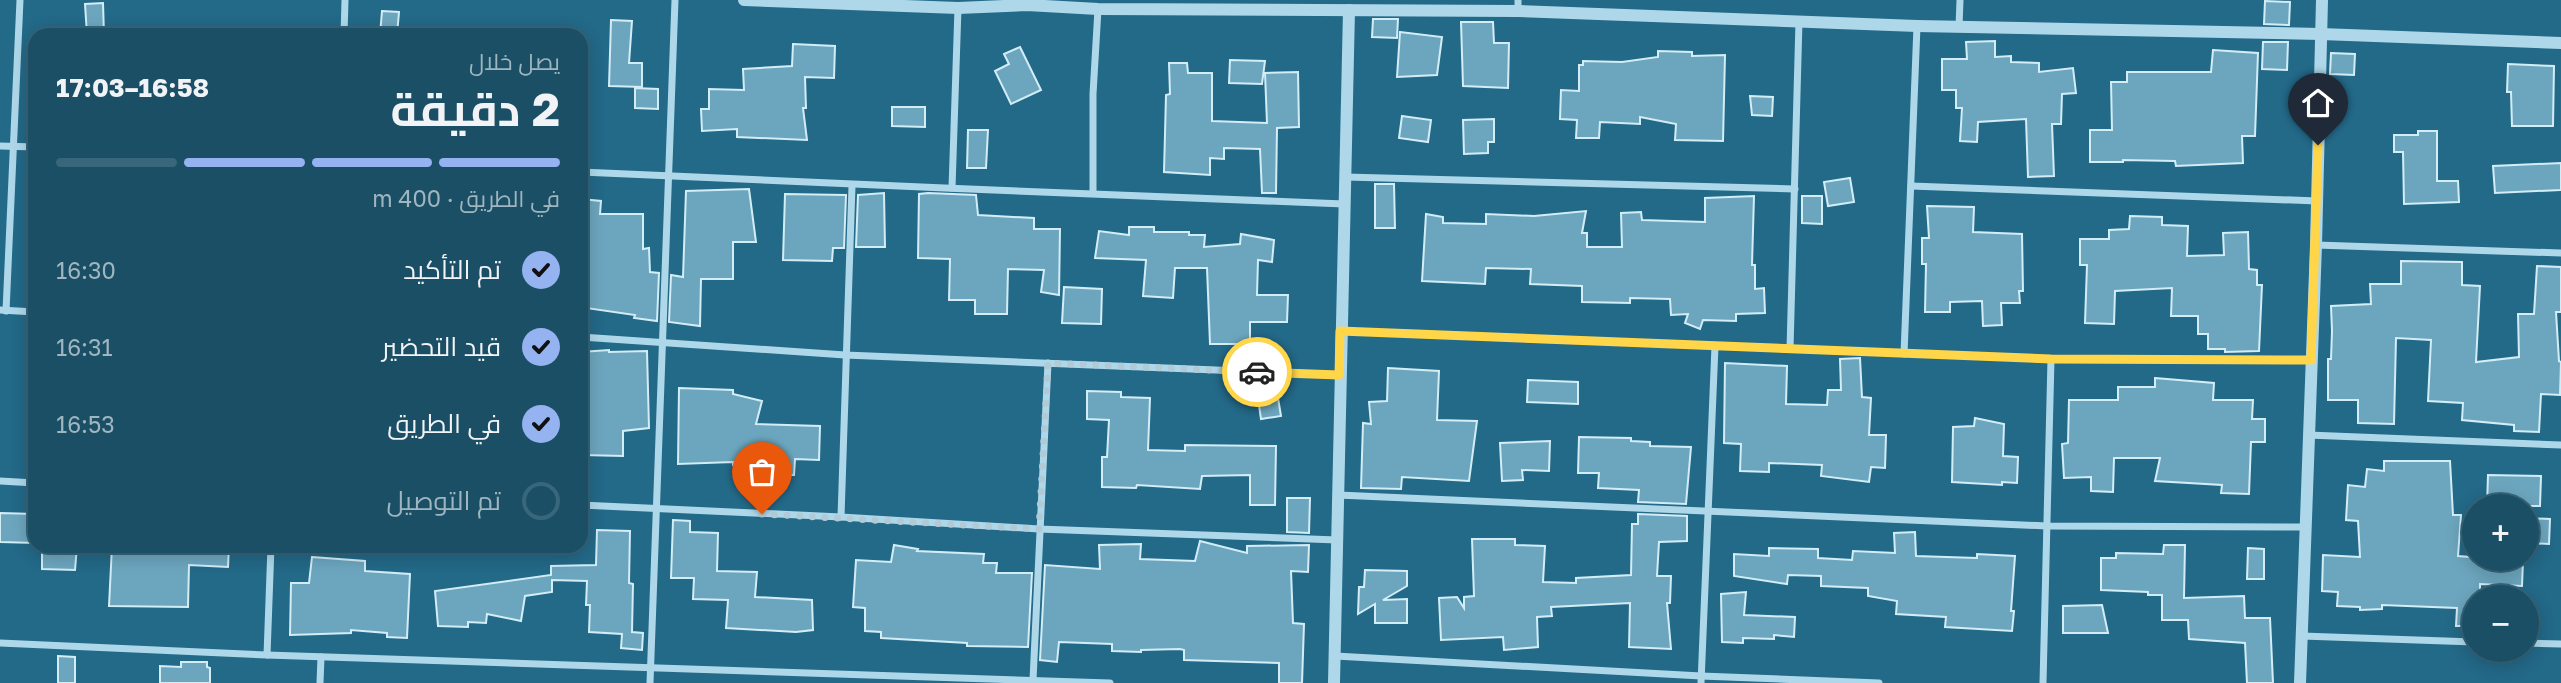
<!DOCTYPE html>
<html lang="ar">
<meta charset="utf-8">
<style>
:root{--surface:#1a4f66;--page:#23566c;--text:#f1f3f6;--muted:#9fb5bf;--line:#38667a;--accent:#95b2f1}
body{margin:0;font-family:"Golos Text",Cairo,sans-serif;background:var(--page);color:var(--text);direction:rtl;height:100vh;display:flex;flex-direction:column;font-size:26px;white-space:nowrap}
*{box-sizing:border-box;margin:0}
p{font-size:23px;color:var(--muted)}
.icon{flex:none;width:38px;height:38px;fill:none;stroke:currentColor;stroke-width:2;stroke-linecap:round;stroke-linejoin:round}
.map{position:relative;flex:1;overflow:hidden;direction:ltr}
.sheet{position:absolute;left:28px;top:28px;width:560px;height:525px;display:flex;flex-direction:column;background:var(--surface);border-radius:21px;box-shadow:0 4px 18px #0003,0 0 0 2px var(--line);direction:rtl}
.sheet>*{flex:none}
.buttons{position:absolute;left:2462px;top:494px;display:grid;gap:14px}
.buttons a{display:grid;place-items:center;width:77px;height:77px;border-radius:50%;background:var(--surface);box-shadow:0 4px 18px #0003,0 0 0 2px var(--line);font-size:35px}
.pin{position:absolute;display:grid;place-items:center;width:60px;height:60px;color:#fff;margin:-72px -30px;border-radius:50% 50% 50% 0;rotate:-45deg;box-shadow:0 0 7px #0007}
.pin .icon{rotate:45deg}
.courier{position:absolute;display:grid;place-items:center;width:70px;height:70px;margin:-35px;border:5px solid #ffd54a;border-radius:50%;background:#fff;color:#222;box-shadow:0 2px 9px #0007}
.summary em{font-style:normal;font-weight:700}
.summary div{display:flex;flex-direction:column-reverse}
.summary{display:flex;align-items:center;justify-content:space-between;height:119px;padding:0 28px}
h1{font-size:46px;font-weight:700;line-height:52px}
.bar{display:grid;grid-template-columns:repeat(4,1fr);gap:10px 7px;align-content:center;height:84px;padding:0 28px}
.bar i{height:9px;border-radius:5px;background:var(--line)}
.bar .active{background:var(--accent)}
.bar p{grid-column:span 4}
ol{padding:0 28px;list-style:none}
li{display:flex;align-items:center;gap:21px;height:77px}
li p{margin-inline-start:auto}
li .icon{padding:7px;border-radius:50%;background:var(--accent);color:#111;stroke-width:4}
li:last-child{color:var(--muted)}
li i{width:38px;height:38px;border:4px solid var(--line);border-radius:50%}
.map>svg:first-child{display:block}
.building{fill:#6ca6be;stroke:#d3edf7;stroke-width:2}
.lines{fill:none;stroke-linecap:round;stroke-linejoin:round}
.minor{stroke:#aed8ea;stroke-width:7}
.tertiary{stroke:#aed8ea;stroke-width:12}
.done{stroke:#b2cad5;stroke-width:7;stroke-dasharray:0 12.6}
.route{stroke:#ffd54a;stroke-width:9}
</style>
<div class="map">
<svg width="2561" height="683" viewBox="0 0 2561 683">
<rect width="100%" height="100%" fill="#236988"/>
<g class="building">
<polygon points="2265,1 2290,2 2289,25 2264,24"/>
<polygon points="103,3 104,35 87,35 85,4"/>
<polygon points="382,11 399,12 397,35 380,35"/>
<polygon points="1373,19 1398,19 1397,38 1372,37"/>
<polygon points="611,20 632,21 629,63 642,63 642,87 609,86"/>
<polygon points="1461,22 1493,22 1494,43 1509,43 1508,88 1463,86"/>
<polygon points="1400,32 1442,37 1437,75 1397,77"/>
<polygon points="1995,41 1995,57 2011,56 2011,62 2039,63 2039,72 2073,68 2076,93 2062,94 2061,124 2052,124 2054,176 2028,177 2026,119 1978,122 1977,142 1960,141 1962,108 1956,108 1956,90 1942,90 1942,59 1967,59 1966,42"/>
<polygon points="2263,42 2288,42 2287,70 2262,69"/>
<polygon points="793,44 835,46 834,78 805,77 806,108 803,108 807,140 737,137 737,129 702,131 701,109 709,109 709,89 744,90 743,69 792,66"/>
<polygon points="1020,47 1041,90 1011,104 995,71 1009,64 1004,54"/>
<polygon points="2213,50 2258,53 2255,136 2242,136 2243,163 2176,166 2175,161 2123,160 2123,162 2090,162 2090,130 2112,130 2111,82 2127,82 2127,72 2211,72"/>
<polygon points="1658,51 1692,52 1692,56 1725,55 1723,141 1675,140 1676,124 1640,117 1640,124 1600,122 1599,138 1576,138 1577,120 1560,119 1561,90 1579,91 1579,65 1583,65 1583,61 1622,62 1658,57"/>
<polygon points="2331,53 2355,54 2354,75 2330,74"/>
<polygon points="1230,60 1265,61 1262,84 1229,83"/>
<polygon points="1169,63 1187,63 1188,73 1212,73 1212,121 1267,123 1265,73 1298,72 1299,127 1277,128 1276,193 1262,193 1260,149 1224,148 1224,159 1210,158 1210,175 1164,172 1166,95 1170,94"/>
<polygon points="2508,64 2554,66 2553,126 2512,126 2511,92 2507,92"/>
<polygon points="635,88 658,89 658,109 635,108"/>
<polygon points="1750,96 1773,97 1772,116 1752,115"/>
<polygon points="892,107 925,107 925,127 892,126"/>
<polygon points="1402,116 1431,120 1428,142 1399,138"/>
<polygon points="1494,119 1494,142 1488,142 1488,153 1464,154 1463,120"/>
<polygon points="968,130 988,130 986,168 967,168"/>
<polygon points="2418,131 2437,131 2437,181 2458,181 2459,202 2404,204 2403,152 2394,152 2394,135 2418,135"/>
<polygon points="2561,163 2561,190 2495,193 2493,166"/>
<polygon points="1850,178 1854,202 1828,206 1824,182"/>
<polygon points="1375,184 1394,184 1395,228 1375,228"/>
<polygon points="749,189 756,242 733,242 733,279 701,279 700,326 669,322 671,275 683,277 686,191"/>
<polygon points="884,193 885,247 856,247 858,195"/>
<polygon points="928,193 976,195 978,215 1034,218 1034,229 1060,229 1059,295 1041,292 1044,270 1008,269 1007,314 975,314 975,300 949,300 950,259 918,258 919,194"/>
<polygon points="785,194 846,195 844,248 833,248 832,261 783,260"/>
<polygon points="1754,196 1752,265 1755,265 1755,289 1764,288 1765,313 1736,314 1736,321 1703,320 1700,329 1685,323 1688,314 1671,315 1670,299 1630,298 1630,303 1582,302 1582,286 1530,284 1531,269 1486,268 1485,284 1422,281 1426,214 1443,217 1443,223 1486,224 1486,214 1534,216 1586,211 1582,233 1587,233 1587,247 1622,247 1621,213 1641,212 1642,220 1705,222 1705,198"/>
<polygon points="1802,196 1822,196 1822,224 1802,223"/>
<polygon points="581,199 601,201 600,214 643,214 643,249 649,248 650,272 659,273 657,321 634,318 635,315 586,308 587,290 581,290"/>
<polygon points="1927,206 1974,207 1973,232 2022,234 2023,291 2019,291 2020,303 2001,303 2002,325 1983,326 1982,301 1950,302 1950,312 1925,312 1926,264 1922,264 1922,238 1929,238"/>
<polygon points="2130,216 2162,217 2162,225 2188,226 2187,256 2224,255 2223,233 2248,232 2249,269 2257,270 2257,285 2262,285 2259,351 2225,352 2225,349 2208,349 2208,334 2198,334 2198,316 2171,316 2172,288 2115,291 2114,324 2085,323 2087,265 2080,265 2080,239 2109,239 2109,230 2129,229"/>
<polygon points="1129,227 1154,227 1154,232 1189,232 1189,235 1205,235 1204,247 1240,244 1241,234 1274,240 1272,262 1258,260 1257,295 1288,295 1287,322 1250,322 1250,344 1210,344 1207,268 1175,268 1173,298 1143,296 1146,260 1095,258 1099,231 1129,235"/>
<polygon points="2401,261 2462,262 2462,285 2480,286 2476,362 2519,357 2518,314 2534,314 2537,266 2561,267 2561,312 2556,312 2559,361 2561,362 2560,395 2541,394 2539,432 2514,431 2514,425 2462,420 2463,403 2428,401 2431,340 2396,338 2394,424 2358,423 2358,400 2328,400 2328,359 2331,359 2332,331 2331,306 2371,304 2370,284 2401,284"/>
<polygon points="1064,287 1102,289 1101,324 1062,323"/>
<polygon points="609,350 609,352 647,351 649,428 623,431 623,456 582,455 585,385 581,386 581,352"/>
<polygon points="1860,358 1862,397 1871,398 1869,435 1886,435 1885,468 1871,467 1869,482 1821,476 1822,465 1769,463 1769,472 1740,471 1741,444 1724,443 1725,363 1787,366 1786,404 1827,405 1828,390 1841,390 1840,359"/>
<polygon points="1388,368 1439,371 1437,420 1477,421 1469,481 1402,477 1401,489 1361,488 1363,423 1371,424 1369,402 1387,401"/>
<polygon points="1255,378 1277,380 1277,392 1281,416 1261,419"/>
<polygon points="2155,378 2214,383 2213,400 2253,400 2252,419 2265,419 2265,442 2251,442 2249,494 2221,493 2222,485 2155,481 2160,458 2114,458 2113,492 2091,491 2091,477 2064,478 2062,444 2068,443 2069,400 2118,400 2118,387 2155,387"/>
<polygon points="1528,380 1578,382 1578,404 1527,402"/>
<polygon points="679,388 733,390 733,394 762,401 756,424 820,426 819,460 795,459 794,475 760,474 760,468 733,465 733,462 678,464"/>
<polygon points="1087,391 1121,392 1121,397 1150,398 1148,450 1185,451 1185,445 1276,446 1275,505 1250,505 1250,475 1202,476 1200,489 1137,485 1136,488 1102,487 1102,457 1107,457 1109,420 1087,419"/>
<polygon points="1975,418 2004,424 2003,456 2018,457 2017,483 2002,482 2002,485 1952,482 1953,427 1974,426"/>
<polygon points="1579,437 1631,438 1631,441 1650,442 1650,446 1691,447 1686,504 1638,502 1639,490 1598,488 1599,473 1578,473"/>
<polygon points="1550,441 1549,471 1522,470 1523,480 1502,481 1500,443"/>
<polygon points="2384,461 2450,461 2453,515 2461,515 2458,556 2523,561 2522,586 2480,584 2480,597 2474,597 2474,626 2456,626 2457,608 2382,605 2382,609 2360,610 2360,607 2337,606 2338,592 2322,591 2323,555 2360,557 2358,521 2346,520 2348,485 2365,487 2367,469 2384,471"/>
<polygon points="2488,475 2541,476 2540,506 2487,506"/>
<polygon points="1287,498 1310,498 1309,533 1287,532"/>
<polygon points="0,513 35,514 35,543 0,542"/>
<polygon points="1638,514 1687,516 1687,541 1659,542 1657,576 1671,576 1670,603 1667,603 1671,649 1629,647 1630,603 1551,607 1552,616 1537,617 1538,647 1504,650 1503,637 1441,640 1439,598 1457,597 1464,608 1464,597 1474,596 1472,539 1515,539 1515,545 1545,546 1543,582 1576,583 1576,578 1631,575 1632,524 1638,524"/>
<polygon points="2527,518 2550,519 2549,544 2527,543"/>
<polygon points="673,520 690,521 690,532 718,533 717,571 757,572 755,597 812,600 813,630 796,632 726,628 728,600 693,599 694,578 671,578"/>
<polygon points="597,530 630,531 629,583 633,584 632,632 643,633 642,650 621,648 622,634 589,632 590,605 586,605 587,581 552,580 552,592 525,596 521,621 487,614 486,623 468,622 468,627 438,626 435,591 551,575 551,566 596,565"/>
<polygon points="1915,532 1916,556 1977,558 1977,554 2015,556 2011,611 2014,611 2012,631 1945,627 1946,617 1896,614 1897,601 1868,596 1868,588 1821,586 1821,576 1788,575 1787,584 1734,576 1734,554 1769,556 1769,548 1818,549 1818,558 1852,560 1853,551 1895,553 1894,533"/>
<polygon points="1200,541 1247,553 1247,546 1309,545 1308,572 1291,571 1293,623 1304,624 1302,683 1279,683 1279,663 1184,660 1184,650 1180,649 1141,650 1141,652 1112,651 1112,644 1059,642 1057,662 1040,660 1045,565 1100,569 1099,545 1141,544 1140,559 1195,561"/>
<polygon points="894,545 918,549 917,551 984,554 983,563 997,563 996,573 1032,573 1028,647 967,646 967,643 881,638 881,632 865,631 865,608 853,607 856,560 891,562"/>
<polygon points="2164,545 2185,545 2184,598 2244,596 2245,618 2270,618 2273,683 2247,683 2245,643 2189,639 2188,620 2162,620 2162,595 2148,595 2148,592 2101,590 2101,558 2116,558 2116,553 2163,554"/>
<polygon points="42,546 77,546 75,570 42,569"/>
<polygon points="112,546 168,546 168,548 200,549 200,546 229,546 228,567 189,565 188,607 109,606"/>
<polygon points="2248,548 2264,549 2264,579 2247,579"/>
<polygon points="312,557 365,561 365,571 410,574 407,638 387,637 387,633 351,630 351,633 290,635 291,583 309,583"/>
<polygon points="1365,570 1407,571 1407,586 1383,600 1407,599 1407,623 1375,623 1375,604 1358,614 1359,587 1364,587"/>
<polygon points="1746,592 1744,615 1795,617 1794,637 1774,635 1774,639 1743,638 1743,643 1722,642 1721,594"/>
<polygon points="2102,605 2108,633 2063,633 2063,606"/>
<polygon points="58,656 75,657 75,683 58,683"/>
<polygon points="181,662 207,662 207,667 210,668 210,683 160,683 160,666 181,667"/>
</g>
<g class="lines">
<g class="minor">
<polyline points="1518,11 1518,0"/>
<polyline points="1959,27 1960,0"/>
<polyline points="344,35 345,0"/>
<polyline points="0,146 35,147"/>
<path d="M581 172C835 185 1090 193 1344 204"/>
<polyline points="1345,177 1795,189"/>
<polyline points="1911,186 2317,201"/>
<polyline points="952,188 958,8"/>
<polyline points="1093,193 1093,94 1098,9"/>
<polyline points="2316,245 2561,253"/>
<polyline points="0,310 35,312"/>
<polyline points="6,311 20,0"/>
<polyline points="1340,331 2051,359 2311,360"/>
<polyline points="581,337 845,355 1339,375"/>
<polyline points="1790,349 1799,21"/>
<polyline points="1904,354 1917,26"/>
<polyline points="2308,435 2561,445"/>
<polyline points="0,481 35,483"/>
<polyline points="1338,495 2047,526 2304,527"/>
<polyline points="581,505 841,517 1039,529 1337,540"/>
<polyline points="841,517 852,186"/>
<polyline points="2302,636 2474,642"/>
<polyline points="0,643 267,655 1110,683"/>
<polyline points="2527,643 2561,644"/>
<polyline points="267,655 271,546"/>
<polyline points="1335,656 1701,676 1879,683"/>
<polyline points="1033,680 1048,363"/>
<polyline points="320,683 321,657"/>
<polyline points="650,683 675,0"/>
<polyline points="1701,683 1715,346"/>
<polyline points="2043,683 2051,359"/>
</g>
<g class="tertiary">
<polyline points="744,0 958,8 1027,5 1098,9 1518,11 1917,26 2321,34 2561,43"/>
<polyline points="1334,683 1349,10"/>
<polyline points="2300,683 2316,245 2322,0"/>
</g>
</g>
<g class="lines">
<polyline class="done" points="762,514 1039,529 1048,363 1257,372"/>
<polyline class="route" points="1257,372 1339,375 1340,331 2051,359 2311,360 2318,145"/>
</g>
</svg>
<div class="buttons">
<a>+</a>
<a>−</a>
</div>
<div class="pin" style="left:762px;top:514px;background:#ea580c"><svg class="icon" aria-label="bag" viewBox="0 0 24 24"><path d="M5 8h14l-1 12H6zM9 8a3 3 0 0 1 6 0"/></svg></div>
<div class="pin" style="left:2318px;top:145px;background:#1f2937"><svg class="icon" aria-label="home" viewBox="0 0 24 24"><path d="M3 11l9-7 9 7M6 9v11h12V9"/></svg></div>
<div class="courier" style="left:1257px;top:372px"><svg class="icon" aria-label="car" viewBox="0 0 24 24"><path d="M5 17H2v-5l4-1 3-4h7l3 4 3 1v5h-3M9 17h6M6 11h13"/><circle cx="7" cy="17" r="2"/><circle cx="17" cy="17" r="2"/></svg></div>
<section class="sheet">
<div class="summary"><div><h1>2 دقيقة</h1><p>يصل خلال</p></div><em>16:58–17:03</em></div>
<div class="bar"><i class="active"></i><i class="active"></i><i class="active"></i><i></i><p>في الطريق · 400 m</p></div>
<ol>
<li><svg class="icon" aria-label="check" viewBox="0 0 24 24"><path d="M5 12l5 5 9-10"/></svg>تم التأكيد<p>16:30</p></li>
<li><svg class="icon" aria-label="check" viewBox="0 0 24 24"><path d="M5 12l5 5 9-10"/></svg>قيد التحضير<p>16:31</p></li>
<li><svg class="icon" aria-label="check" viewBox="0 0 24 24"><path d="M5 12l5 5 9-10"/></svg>في الطريق<p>16:53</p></li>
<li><i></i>تم التوصيل</li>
</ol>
</section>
</div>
